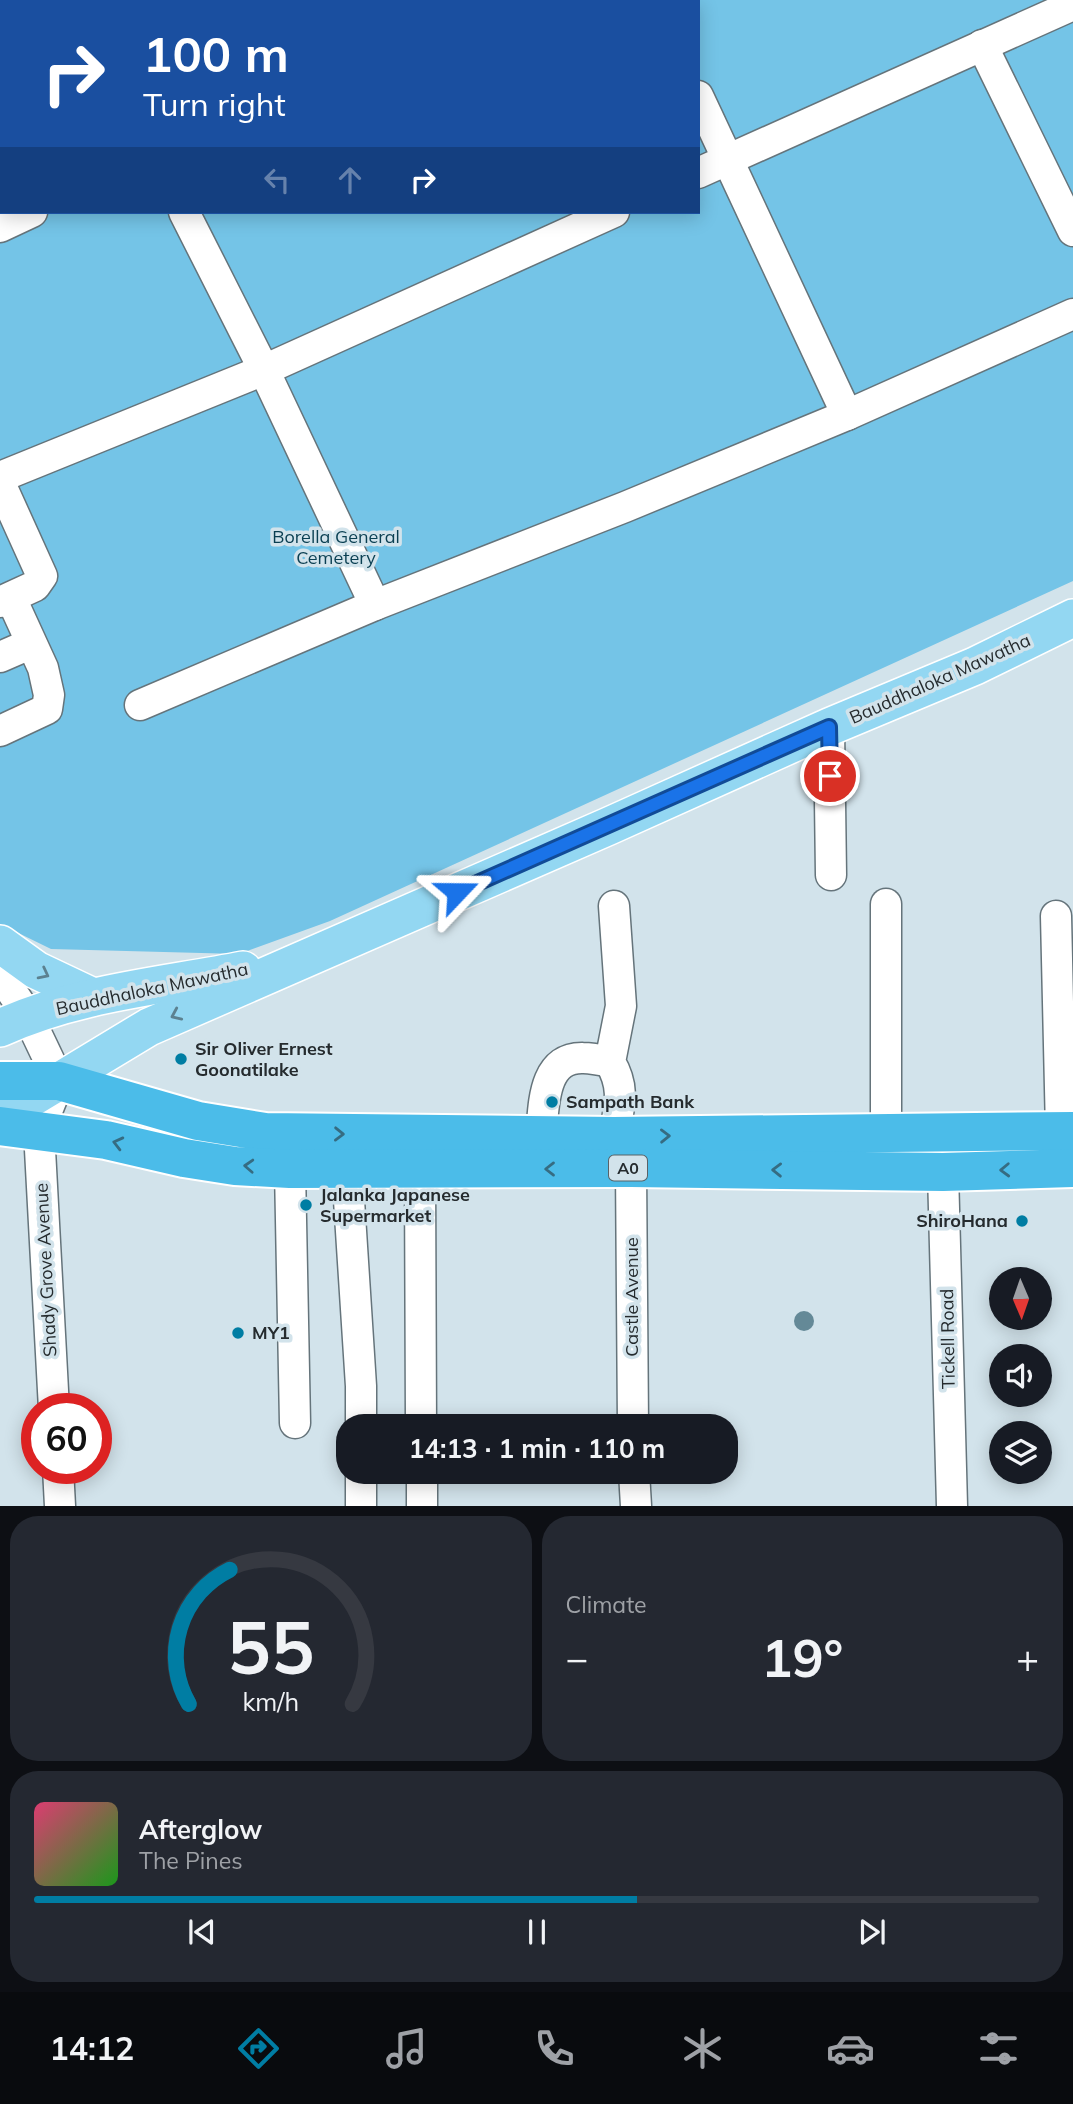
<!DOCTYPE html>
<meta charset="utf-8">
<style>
body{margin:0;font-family:Mulish,sans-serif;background:#242831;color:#f1f3f6;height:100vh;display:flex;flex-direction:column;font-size:26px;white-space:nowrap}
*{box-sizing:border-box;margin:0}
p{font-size:23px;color:#9ea1a6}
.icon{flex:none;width:38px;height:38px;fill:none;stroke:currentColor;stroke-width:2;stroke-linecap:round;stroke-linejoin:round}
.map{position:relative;height:1506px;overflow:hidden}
.details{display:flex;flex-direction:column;gap:10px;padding:10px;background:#0d0f14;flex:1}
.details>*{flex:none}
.top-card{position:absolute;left:0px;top:0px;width:700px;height:214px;box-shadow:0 4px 18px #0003;background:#1a4fa0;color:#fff;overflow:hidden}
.needle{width:46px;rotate:178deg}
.fabs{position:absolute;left:989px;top:1267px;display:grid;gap:14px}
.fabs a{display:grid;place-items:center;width:63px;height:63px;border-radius:50%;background:#171b24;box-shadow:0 4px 18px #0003;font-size:35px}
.speed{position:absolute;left:21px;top:1393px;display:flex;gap:14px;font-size:35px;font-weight:700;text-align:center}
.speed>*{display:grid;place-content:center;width:91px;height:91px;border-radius:50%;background:#171b24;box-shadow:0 4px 18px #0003;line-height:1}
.speed .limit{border:10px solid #d22;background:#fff;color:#111}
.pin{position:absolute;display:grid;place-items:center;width:60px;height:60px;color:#fff;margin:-30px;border:4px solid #fff;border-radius:50%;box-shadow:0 2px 7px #0007}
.me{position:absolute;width:77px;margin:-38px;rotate:67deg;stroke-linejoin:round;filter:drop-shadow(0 0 5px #0008)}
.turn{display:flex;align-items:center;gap:24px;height:147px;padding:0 28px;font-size:32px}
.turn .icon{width:91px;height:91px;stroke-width:2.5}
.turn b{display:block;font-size:49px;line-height:60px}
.lanes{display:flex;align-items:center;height:66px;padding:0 28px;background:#0003;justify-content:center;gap:35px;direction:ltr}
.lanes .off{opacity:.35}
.big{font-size:52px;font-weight:700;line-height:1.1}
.details .card{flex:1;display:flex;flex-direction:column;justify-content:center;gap:10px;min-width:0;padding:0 24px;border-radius:28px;background:#242831}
.details .dial{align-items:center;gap:0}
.dial svg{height:182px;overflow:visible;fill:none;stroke:#363941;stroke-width:7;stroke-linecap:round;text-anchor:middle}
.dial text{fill:#f1f3f6;stroke:none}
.song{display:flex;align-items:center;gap:21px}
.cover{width:84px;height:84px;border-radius:10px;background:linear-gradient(135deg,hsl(340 70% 55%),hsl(120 70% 35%))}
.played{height:7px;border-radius:4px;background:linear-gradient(90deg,#007da3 60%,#363941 60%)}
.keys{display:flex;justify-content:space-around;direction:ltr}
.heat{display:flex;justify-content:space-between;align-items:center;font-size:38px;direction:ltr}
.details .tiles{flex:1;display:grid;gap:10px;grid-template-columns:1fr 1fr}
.card:last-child{grid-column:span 2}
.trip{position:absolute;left:336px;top:1414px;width:402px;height:70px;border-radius:28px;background:#171b24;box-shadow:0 4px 18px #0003;font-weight:700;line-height:70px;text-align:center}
.tab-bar{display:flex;height:112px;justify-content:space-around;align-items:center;background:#090b0e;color:#9ea1a6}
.tab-bar .icon{width:49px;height:49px}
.tab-bar .on{color:#007da3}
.tab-bar b{font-size:32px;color:#f1f3f6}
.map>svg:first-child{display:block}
.green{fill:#74c4e7;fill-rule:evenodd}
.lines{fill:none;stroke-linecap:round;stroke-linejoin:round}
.minor-casing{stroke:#65747b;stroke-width:33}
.major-casing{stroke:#fff;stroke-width:40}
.highway-casing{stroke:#fff;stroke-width:42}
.minor{stroke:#fff;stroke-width:30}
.major{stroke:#93d7f2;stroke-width:37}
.highway{stroke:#4bbce9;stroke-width:38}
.tree{fill:#648997}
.oneway{stroke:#5c8190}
.oneway2{stroke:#366c82}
.route-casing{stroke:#114b97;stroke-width:18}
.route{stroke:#1a73e8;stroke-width:12}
.poi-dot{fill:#007da3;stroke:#d2e3eb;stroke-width:2.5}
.labels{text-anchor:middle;stroke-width:7;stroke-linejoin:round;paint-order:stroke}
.shield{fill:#d2e3eb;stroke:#596267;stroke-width:2}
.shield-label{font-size:16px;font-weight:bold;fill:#252b2e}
.park-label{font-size:18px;fill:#0a3f52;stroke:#d2e3eb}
.street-label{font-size:18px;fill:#252b2e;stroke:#d2e3eb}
.poi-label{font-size:18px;font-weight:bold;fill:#252b2e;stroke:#d2e3eb;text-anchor:start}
</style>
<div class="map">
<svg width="1073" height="1506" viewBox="0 0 1073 1506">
<rect width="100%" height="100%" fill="#d2e3eb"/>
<path class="green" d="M0 0H1073V581L330 921 239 954 51 949 0 924ZM2 2H698V212H2Z"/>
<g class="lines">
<g class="minor-casing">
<g id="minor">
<polyline points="80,0 81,2"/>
<polyline points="655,0 655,2"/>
<polyline points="478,2 481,0"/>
<polyline points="982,45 1073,231"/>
<polyline points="698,173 1073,5"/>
<polyline points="0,227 32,212"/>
<polyline points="847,415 1073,314"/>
<polyline points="0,477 264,370 614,212"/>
<polyline points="0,483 42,576 35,586 0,602"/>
<polyline points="375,605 625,507 847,415 698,96"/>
<polyline points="0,657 30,644"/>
<polyline points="140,705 375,605 264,370 184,212"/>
<polyline points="829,727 831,875"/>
<polyline points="0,731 47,709 49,695 43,668 11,598"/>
<polyline points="1056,916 1061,1131"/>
<polyline points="0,974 28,1016 59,1081 39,1131 54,1409"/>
<polyline points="886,1132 886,904"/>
<path d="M541 1135C544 1107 542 1057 583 1058 592 1058 601 1060 610 1062"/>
<path d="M614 1136C619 1107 626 1089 610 1062L621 1006 614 906"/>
<polyline points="631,1168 633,1426"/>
<polyline points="290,1169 295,1423"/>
<polyline points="347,1169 361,1386 361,1426"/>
<polyline points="420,1170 421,1426"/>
<polyline points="943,1172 952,1506"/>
<polyline points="58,1468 60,1506"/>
<polyline points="361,1472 361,1506"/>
<polyline points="422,1472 422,1506"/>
<polyline points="634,1472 636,1506"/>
</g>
</g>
<g class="major-casing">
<g id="major">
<polyline points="0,944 36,970 93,997"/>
<path d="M0 1028C76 993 162 986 243 970"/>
<polyline points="0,1117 149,1027 609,826 829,727 975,666 1073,618"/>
</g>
</g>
<g class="highway-casing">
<g id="highway">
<polyline points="0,1081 59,1081 198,1121 265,1132 614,1136 1073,1131"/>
<polyline points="0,1126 106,1140 184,1158 235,1166 290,1169 631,1168 943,1172 1073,1168"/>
</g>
</g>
<use href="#minor" class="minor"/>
<use href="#major" class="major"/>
<use href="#highway" class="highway"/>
</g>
<circle class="tree" cx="804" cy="1321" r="10"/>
<defs><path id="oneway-chevron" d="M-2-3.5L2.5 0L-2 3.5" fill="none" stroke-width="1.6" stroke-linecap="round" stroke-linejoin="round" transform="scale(1.75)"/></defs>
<g class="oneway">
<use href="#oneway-chevron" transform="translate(44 974) rotate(27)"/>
<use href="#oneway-chevron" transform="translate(176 1015) rotate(156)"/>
</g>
<g class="oneway2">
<use href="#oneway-chevron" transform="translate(339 1134) rotate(1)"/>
<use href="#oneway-chevron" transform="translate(665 1136) rotate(-1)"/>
<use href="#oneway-chevron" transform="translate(118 1143) rotate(-166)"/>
<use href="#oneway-chevron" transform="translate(249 1166) rotate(-177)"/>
<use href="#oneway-chevron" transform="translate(550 1169) rotate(180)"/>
<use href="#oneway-chevron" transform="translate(777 1170) rotate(-179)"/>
<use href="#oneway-chevron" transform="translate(1005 1170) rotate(178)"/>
</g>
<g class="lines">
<g class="route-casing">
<polyline id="route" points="457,892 829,727 830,776"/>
</g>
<use href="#route" class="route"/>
</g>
<g class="poi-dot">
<circle cx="181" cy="1059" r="7"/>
<circle cx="552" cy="1102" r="7"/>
<circle cx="306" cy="1205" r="7"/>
<circle cx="1022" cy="1221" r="7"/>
<circle cx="238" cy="1333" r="7"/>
</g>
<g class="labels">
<rect class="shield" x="609" y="1155.5" width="38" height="25" rx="5"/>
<g class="shield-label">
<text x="628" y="1174">A0</text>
</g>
<g class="park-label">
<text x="336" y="543">Borella General<tspan x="336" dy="21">Cemetery</tspan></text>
</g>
<g class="street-label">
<text transform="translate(940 679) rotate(-24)" y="6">Bauddhaloka Mawatha</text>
<text transform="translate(152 989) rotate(-12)" y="6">Bauddhaloka Mawatha</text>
<text transform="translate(46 1270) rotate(-93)" y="6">Shady Grove Avenue</text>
<text transform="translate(632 1297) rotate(-90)" y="6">Castle Avenue</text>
<text transform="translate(948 1339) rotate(-91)" y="6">Tickell Road</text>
</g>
<g class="poi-label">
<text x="195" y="1055">Sir Oliver Ernest<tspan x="195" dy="21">Goonatilake</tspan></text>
<text x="566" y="1108">Sampath Bank</text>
<text x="320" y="1201">Jalanka Japanese<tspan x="320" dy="21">Supermarket</tspan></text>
<text x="1008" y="1227" text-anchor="end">ShiroHana</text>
<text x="252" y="1339">MY1</text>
</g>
</g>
</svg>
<div class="fabs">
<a><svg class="needle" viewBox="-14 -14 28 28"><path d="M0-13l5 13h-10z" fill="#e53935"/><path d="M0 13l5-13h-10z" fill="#9ea1a6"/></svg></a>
<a><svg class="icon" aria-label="sound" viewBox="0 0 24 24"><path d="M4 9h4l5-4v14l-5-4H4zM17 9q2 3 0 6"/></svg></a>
<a><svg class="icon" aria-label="layers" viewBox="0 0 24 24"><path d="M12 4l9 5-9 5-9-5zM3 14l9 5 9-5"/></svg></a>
</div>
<div class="speed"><div class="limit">60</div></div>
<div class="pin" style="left:830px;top:776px;background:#d93025"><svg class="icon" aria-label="arrive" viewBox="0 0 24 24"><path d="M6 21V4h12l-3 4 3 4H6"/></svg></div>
<svg class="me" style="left:457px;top:892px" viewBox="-20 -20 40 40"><path d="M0-17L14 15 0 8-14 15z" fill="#1a73e8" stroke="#fff" stroke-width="4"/></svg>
<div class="trip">14:13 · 1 min · 110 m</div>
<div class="top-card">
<div class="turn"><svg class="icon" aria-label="right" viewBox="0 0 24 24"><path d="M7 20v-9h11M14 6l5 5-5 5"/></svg><div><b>100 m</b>Turn right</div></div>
<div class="lanes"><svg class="icon off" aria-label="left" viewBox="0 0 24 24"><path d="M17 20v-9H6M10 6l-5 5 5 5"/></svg><svg class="icon off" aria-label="ahead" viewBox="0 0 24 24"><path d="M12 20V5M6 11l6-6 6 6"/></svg><svg class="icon" aria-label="right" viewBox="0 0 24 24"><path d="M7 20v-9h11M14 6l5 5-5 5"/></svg></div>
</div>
</div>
<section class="details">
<div class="tiles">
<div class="card dial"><svg viewBox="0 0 100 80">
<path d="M14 69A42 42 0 1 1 86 69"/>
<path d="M14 69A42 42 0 0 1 32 10" stroke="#007da3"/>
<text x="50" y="56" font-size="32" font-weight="700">55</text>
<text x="50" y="72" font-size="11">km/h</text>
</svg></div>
<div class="card"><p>Climate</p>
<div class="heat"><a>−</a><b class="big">19°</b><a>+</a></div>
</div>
<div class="card">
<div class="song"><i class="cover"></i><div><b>Afterglow</b><p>The Pines</p></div></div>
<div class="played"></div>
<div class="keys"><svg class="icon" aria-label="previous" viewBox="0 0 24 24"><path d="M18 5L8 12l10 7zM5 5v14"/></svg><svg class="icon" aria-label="pause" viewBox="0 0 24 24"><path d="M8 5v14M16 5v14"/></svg><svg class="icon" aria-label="next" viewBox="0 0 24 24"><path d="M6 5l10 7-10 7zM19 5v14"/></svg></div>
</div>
</div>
</section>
<nav class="tab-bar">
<b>14:12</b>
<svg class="icon on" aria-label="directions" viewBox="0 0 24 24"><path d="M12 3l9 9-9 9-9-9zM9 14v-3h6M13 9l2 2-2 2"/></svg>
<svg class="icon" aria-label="music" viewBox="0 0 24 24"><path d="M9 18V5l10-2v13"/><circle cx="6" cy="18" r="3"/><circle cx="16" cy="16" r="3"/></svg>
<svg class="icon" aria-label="phone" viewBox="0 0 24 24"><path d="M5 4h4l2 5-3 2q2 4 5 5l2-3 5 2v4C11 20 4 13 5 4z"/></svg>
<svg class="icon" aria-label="climate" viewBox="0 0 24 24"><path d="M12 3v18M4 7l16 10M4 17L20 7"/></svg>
<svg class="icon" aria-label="car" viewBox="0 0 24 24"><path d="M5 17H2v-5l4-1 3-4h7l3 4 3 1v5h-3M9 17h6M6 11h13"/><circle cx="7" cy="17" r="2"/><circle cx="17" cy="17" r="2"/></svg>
<svg class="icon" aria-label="filters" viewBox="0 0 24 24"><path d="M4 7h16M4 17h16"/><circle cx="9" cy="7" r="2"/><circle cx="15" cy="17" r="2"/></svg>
</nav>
